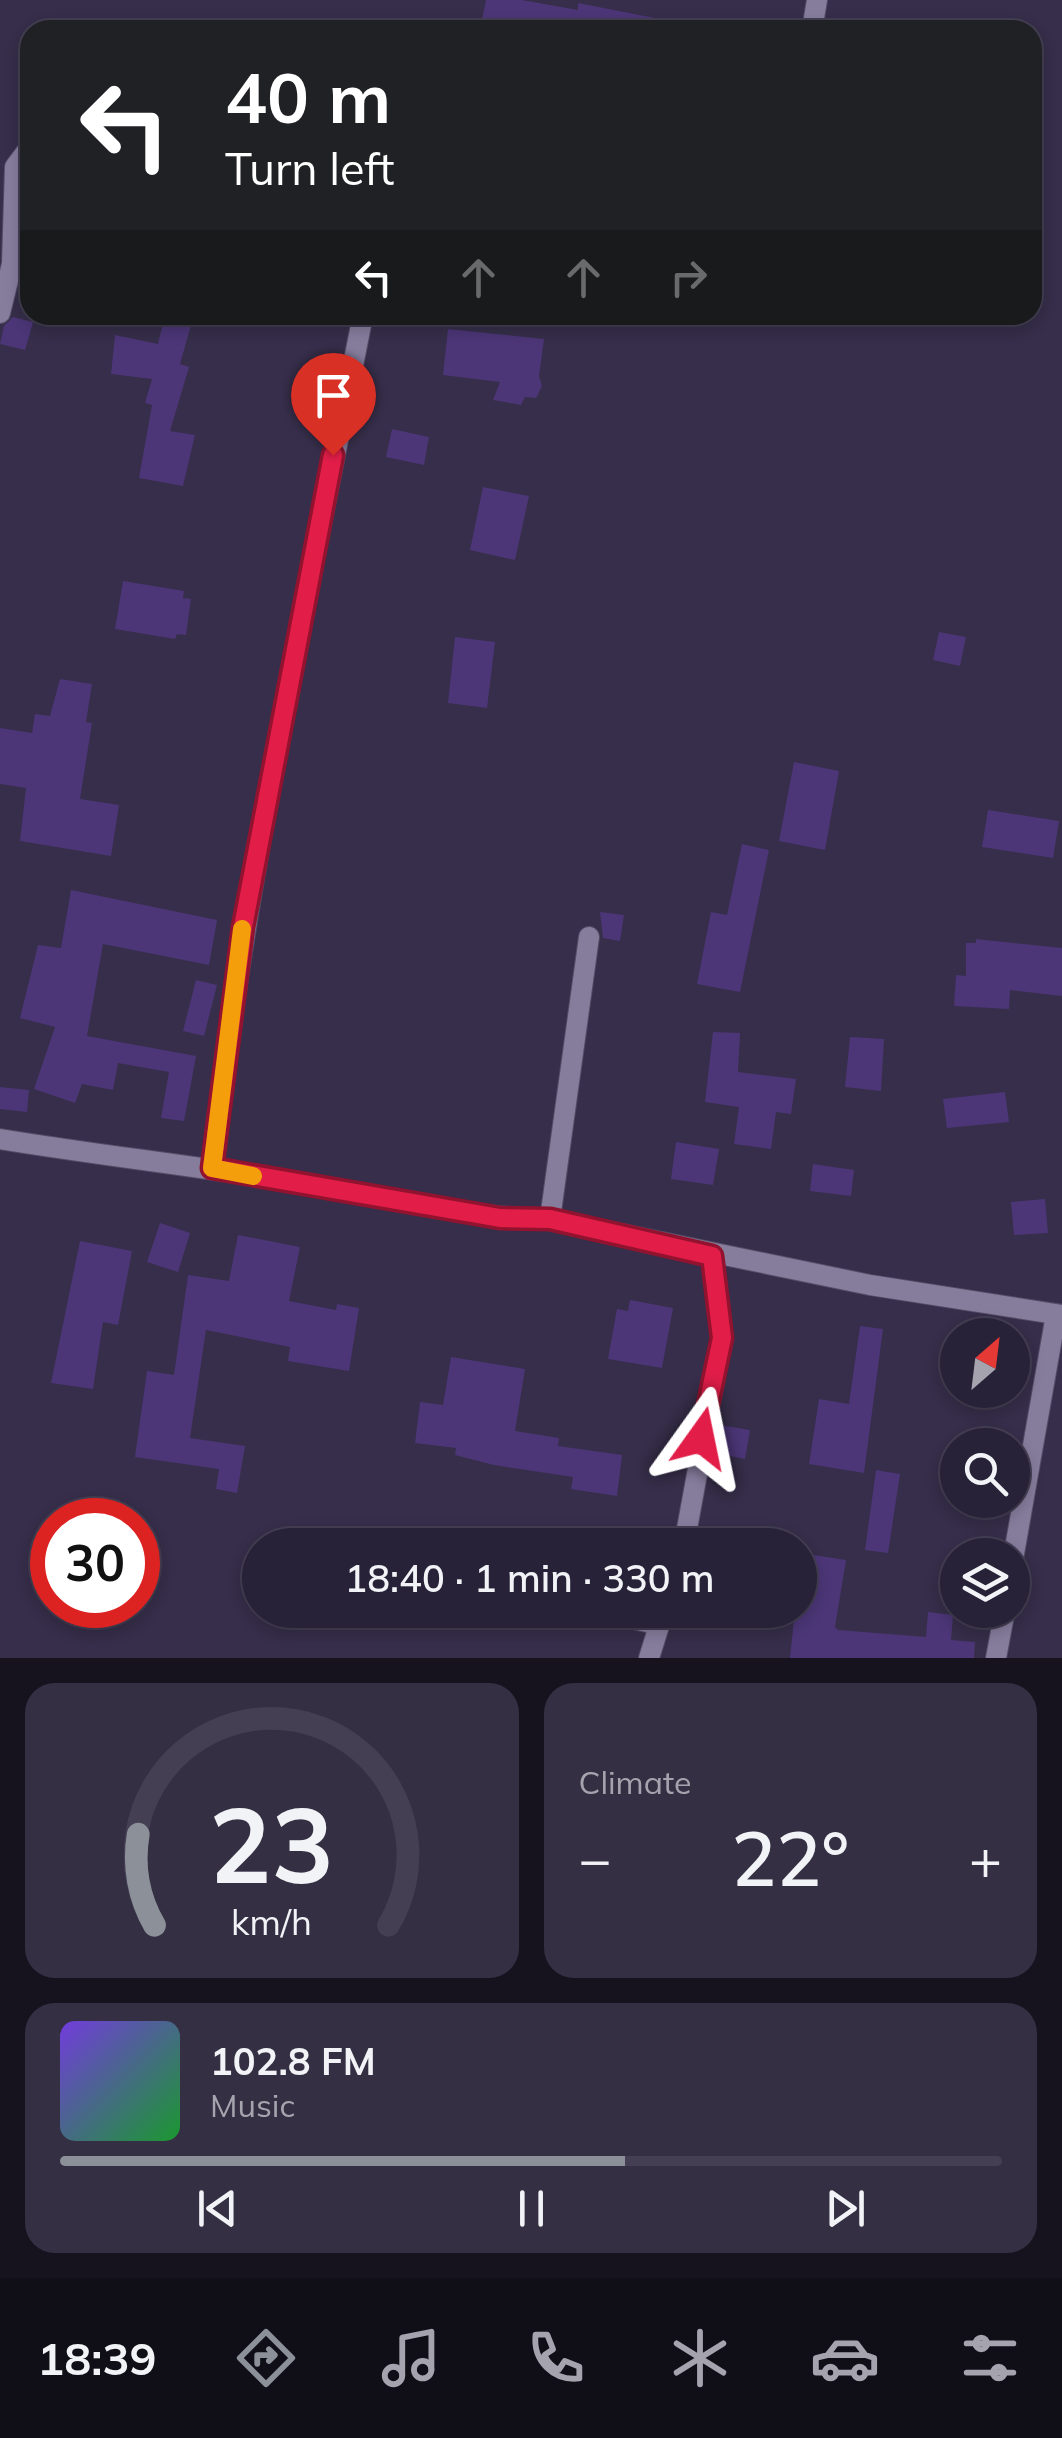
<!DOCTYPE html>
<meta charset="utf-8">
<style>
body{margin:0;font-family:Mulish,sans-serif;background:#342f43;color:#f1f3f6;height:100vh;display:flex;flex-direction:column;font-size:38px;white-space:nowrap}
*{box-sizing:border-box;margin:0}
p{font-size:32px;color:#a5a4ae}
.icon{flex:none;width:55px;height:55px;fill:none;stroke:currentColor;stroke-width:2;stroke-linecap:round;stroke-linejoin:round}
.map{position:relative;height:1658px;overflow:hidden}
.sheet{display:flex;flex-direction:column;gap:25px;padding:25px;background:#16131f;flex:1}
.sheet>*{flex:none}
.hud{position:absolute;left:20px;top:20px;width:1022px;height:305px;border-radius:30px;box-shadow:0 5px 15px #0003,0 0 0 2px #443f53;background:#202124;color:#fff;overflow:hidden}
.needle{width:65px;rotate:28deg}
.buttons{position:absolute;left:940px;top:1318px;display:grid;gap:20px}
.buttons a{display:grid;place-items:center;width:90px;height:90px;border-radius:50%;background:#282238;box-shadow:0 5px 15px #0003,0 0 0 2px #443f53;font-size:50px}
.speed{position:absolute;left:30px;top:1498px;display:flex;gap:20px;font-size:50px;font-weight:700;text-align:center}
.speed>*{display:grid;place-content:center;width:130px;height:130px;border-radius:50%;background:#282238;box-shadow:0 5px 15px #0003,0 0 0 2px #443f53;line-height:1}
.speed .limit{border:15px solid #d22;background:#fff;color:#111}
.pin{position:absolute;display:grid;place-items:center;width:85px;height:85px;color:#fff;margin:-102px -42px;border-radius:50% 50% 50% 0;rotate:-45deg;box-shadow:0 0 10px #0007}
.pin .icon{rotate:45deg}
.me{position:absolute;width:110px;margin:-55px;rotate:12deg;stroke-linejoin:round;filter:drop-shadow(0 0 8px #0008)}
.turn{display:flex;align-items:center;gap:35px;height:210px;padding:0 40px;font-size:45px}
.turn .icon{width:130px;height:130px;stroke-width:2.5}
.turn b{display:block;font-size:70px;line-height:85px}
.lanes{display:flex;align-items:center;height:95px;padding:0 40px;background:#0003;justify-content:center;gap:50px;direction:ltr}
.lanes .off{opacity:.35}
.big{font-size:75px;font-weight:600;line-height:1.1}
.sheet .card{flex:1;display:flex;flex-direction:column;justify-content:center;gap:15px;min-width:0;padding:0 35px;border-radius:30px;background:#342f43}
.sheet .dial{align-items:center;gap:0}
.dial svg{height:260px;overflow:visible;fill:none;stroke:#443f53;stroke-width:7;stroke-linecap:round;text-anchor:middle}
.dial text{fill:#f1f3f6;stroke:none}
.song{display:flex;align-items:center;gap:30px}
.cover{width:120px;height:120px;border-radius:15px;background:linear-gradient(135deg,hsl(260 70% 55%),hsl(130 70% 35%))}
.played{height:10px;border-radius:5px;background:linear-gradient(90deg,#8c9099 60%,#443f53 60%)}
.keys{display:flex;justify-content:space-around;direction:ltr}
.heat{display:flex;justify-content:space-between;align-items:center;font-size:55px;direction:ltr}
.sheet .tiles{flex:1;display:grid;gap:25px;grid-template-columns:1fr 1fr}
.card:last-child{grid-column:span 2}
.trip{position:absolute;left:242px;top:1528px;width:575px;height:100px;border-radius:50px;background:#282238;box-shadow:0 5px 15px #0003,0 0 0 2px #443f53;font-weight:600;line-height:100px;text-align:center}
.menu{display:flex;height:160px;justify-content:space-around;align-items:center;background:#100e16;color:#a5a4ae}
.menu .icon{width:70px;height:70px}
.menu .selected{color:#8c9099}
.menu b{font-size:45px;color:#f1f3f6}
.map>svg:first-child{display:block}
.building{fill:#4c3677}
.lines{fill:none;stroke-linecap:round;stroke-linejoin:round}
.street-casing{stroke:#544d67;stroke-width:22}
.street{stroke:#867d9d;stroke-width:20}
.route-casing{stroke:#92132f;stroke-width:25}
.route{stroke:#e11d48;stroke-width:18}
.slow{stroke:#f59e0b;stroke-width:18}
</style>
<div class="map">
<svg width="1062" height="1658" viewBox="0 0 1062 1658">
<rect width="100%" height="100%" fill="#362e4a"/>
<g class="building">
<polygon points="486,0 522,0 578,10 578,3 660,19 659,30 480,30"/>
<polygon points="165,315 194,315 180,364 189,367 170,431 195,435 183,486 139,478 152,405 145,403 152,379 111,374 115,335 158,344"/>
<polygon points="13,317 33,322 25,350 0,344 4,326"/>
<polygon points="448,329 544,339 539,376 542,386 536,398 525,397 521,405 493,400 500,382 443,375"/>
<polygon points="392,429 429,437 424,465 386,457"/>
<polygon points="483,487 529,496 515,560 470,550"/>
<polygon points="123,581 184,591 183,598 191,599 186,635 177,634 175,639 115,629"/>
<polygon points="939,632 966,637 960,666 933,660"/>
<polygon points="455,637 495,642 487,708 448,703"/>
<polygon points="60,679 92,684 86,722 92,723 80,799 119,805 111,856 20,841 26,788 0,784 0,728 32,733 35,714 50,716"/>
<polygon points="794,762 839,771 825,850 779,841"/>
<polygon points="988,810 1059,821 1053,858 982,847"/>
<polygon points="742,844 769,850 740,992 697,984 711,912 727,915"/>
<polygon points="71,890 217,920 209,965 103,944 87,1036 196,1056 184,1121 161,1118 169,1072 118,1063 113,1090 82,1084 75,1103 34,1089 55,1027 20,1018 38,945 61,948"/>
<polygon points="600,912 624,915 620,941 603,938"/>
<polygon points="976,939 1062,948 1062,996 1010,990 1009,1009 954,1006 956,975 966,976 966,943 976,943"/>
<polygon points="196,980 217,985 204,1036 183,1031"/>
<polygon points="713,1032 740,1033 738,1072 796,1079 791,1114 776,1112 771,1149 734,1144 739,1107 705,1102"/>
<polygon points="850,1037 884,1039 881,1091 845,1087"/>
<polygon points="0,1087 29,1090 27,1112 0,1109"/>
<polygon points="1005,1092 1009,1122 947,1128 943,1099"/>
<polygon points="676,1142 719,1149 713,1185 671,1179"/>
<polygon points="813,1164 854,1170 851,1196 810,1191"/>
<polygon points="1045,1199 1048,1233 1014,1235 1011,1202"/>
<polygon points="160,1223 190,1233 178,1272 147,1262"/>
<polygon points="238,1235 300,1247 289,1301 336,1310 337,1304 359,1308 349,1371 288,1361 290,1347 206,1330 190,1438 245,1446 237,1493 216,1489 219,1469 135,1457 147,1371 174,1375 188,1275 229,1281"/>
<polygon points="80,1241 132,1251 118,1325 103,1322 93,1389 51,1383"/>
<polygon points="630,1300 673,1308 662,1368 608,1359 617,1309 628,1311"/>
<polygon points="860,1326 883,1329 864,1473 809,1464 819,1399 849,1404"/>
<polygon points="451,1357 525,1369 515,1431 559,1438 558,1446 622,1455 617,1496 571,1489 573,1477 494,1465 455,1455 456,1448 415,1443 420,1402 443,1405"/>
<polygon points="720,1425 750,1430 745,1459 715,1453"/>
<polygon points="876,1470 900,1474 888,1553 865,1550"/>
<polygon points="800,1553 846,1560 835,1627 838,1630 926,1637 928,1612 953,1615 951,1640 975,1642 974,1658 790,1658 795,1610 800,1610"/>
</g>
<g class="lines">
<g class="street-casing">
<g id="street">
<polyline points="812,30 817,0"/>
<polyline points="0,313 12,264 15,167 30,147"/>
<path d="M0 1139C98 1155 196 1166 294 1182 378 1196 464 1218 550 1219L870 1285 1062 1315"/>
<path d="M212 1169C245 881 307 598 363 315"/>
<polyline points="550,1219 589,937"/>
<polyline points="684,1545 722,1338 712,1256"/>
<polyline points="1012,1565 1056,1315"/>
<polyline points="594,1610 656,1624"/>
<polyline points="649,1658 664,1610"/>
<polyline points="996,1658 1005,1610"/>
</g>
</g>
<use href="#street" class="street"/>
</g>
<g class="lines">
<g class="route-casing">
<polyline id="route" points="333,455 243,927 212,1168 500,1218 550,1219 712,1256 722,1338 701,1438"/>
</g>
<use href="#route" class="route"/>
<polyline class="slow" points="242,929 212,1168 253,1176"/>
</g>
</svg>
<div class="buttons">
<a><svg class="needle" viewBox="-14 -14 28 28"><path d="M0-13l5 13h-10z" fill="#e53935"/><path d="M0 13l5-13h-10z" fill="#a5a4ae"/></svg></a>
<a><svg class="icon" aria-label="search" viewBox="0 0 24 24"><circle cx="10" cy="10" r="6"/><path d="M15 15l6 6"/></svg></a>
<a><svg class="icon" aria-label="layers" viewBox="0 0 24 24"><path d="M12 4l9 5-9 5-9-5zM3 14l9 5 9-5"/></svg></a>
</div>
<div class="speed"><div class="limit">30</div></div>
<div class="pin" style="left:333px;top:455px;background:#d93025"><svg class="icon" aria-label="arrive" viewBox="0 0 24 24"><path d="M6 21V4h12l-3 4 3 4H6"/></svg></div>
<svg class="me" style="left:701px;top:1438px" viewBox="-20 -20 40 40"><path d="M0-17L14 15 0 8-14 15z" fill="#e11d48" stroke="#fff" stroke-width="4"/></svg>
<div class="trip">18:40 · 1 min · 330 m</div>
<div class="hud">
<div class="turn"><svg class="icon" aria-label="left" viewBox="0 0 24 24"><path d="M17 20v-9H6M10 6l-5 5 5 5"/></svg><div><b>40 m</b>Turn left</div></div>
<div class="lanes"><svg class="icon" aria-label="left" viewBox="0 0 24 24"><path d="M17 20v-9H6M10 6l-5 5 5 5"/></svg><svg class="icon off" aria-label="ahead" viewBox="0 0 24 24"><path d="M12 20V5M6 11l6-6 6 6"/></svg><svg class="icon off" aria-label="ahead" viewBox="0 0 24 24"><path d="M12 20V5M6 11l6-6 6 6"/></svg><svg class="icon off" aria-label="right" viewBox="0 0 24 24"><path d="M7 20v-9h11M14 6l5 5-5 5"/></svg></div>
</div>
</div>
<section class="sheet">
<div class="tiles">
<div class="card dial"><svg viewBox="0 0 100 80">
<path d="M14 69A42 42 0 1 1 86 69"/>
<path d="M14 69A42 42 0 0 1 9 41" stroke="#8c9099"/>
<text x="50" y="56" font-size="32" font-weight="700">23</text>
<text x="50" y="72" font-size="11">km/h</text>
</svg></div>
<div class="card"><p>Climate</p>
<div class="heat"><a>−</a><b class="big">22°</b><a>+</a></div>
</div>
<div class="card">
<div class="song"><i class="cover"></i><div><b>102.8 FM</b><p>Music</p></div></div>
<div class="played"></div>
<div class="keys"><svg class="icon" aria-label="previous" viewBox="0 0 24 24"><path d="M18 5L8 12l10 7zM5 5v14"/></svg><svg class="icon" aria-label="pause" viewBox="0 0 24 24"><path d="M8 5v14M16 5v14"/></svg><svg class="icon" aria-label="next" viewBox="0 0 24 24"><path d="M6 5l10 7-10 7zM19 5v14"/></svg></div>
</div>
</div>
</section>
<nav class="menu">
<b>18:39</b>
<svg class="icon selected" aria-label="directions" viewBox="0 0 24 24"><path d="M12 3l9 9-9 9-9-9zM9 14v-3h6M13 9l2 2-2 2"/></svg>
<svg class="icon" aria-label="music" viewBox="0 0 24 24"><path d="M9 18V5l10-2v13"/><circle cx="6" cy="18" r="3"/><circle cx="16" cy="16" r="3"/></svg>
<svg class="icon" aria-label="phone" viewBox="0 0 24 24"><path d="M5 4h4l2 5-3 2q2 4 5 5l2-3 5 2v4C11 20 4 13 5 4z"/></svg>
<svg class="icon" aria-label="climate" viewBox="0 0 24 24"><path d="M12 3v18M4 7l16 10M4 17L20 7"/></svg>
<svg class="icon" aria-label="car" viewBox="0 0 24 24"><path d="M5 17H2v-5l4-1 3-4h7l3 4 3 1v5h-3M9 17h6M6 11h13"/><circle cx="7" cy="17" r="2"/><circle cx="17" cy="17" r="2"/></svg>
<svg class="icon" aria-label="filters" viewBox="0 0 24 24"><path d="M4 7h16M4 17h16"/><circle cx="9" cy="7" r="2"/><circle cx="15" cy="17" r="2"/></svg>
</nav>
